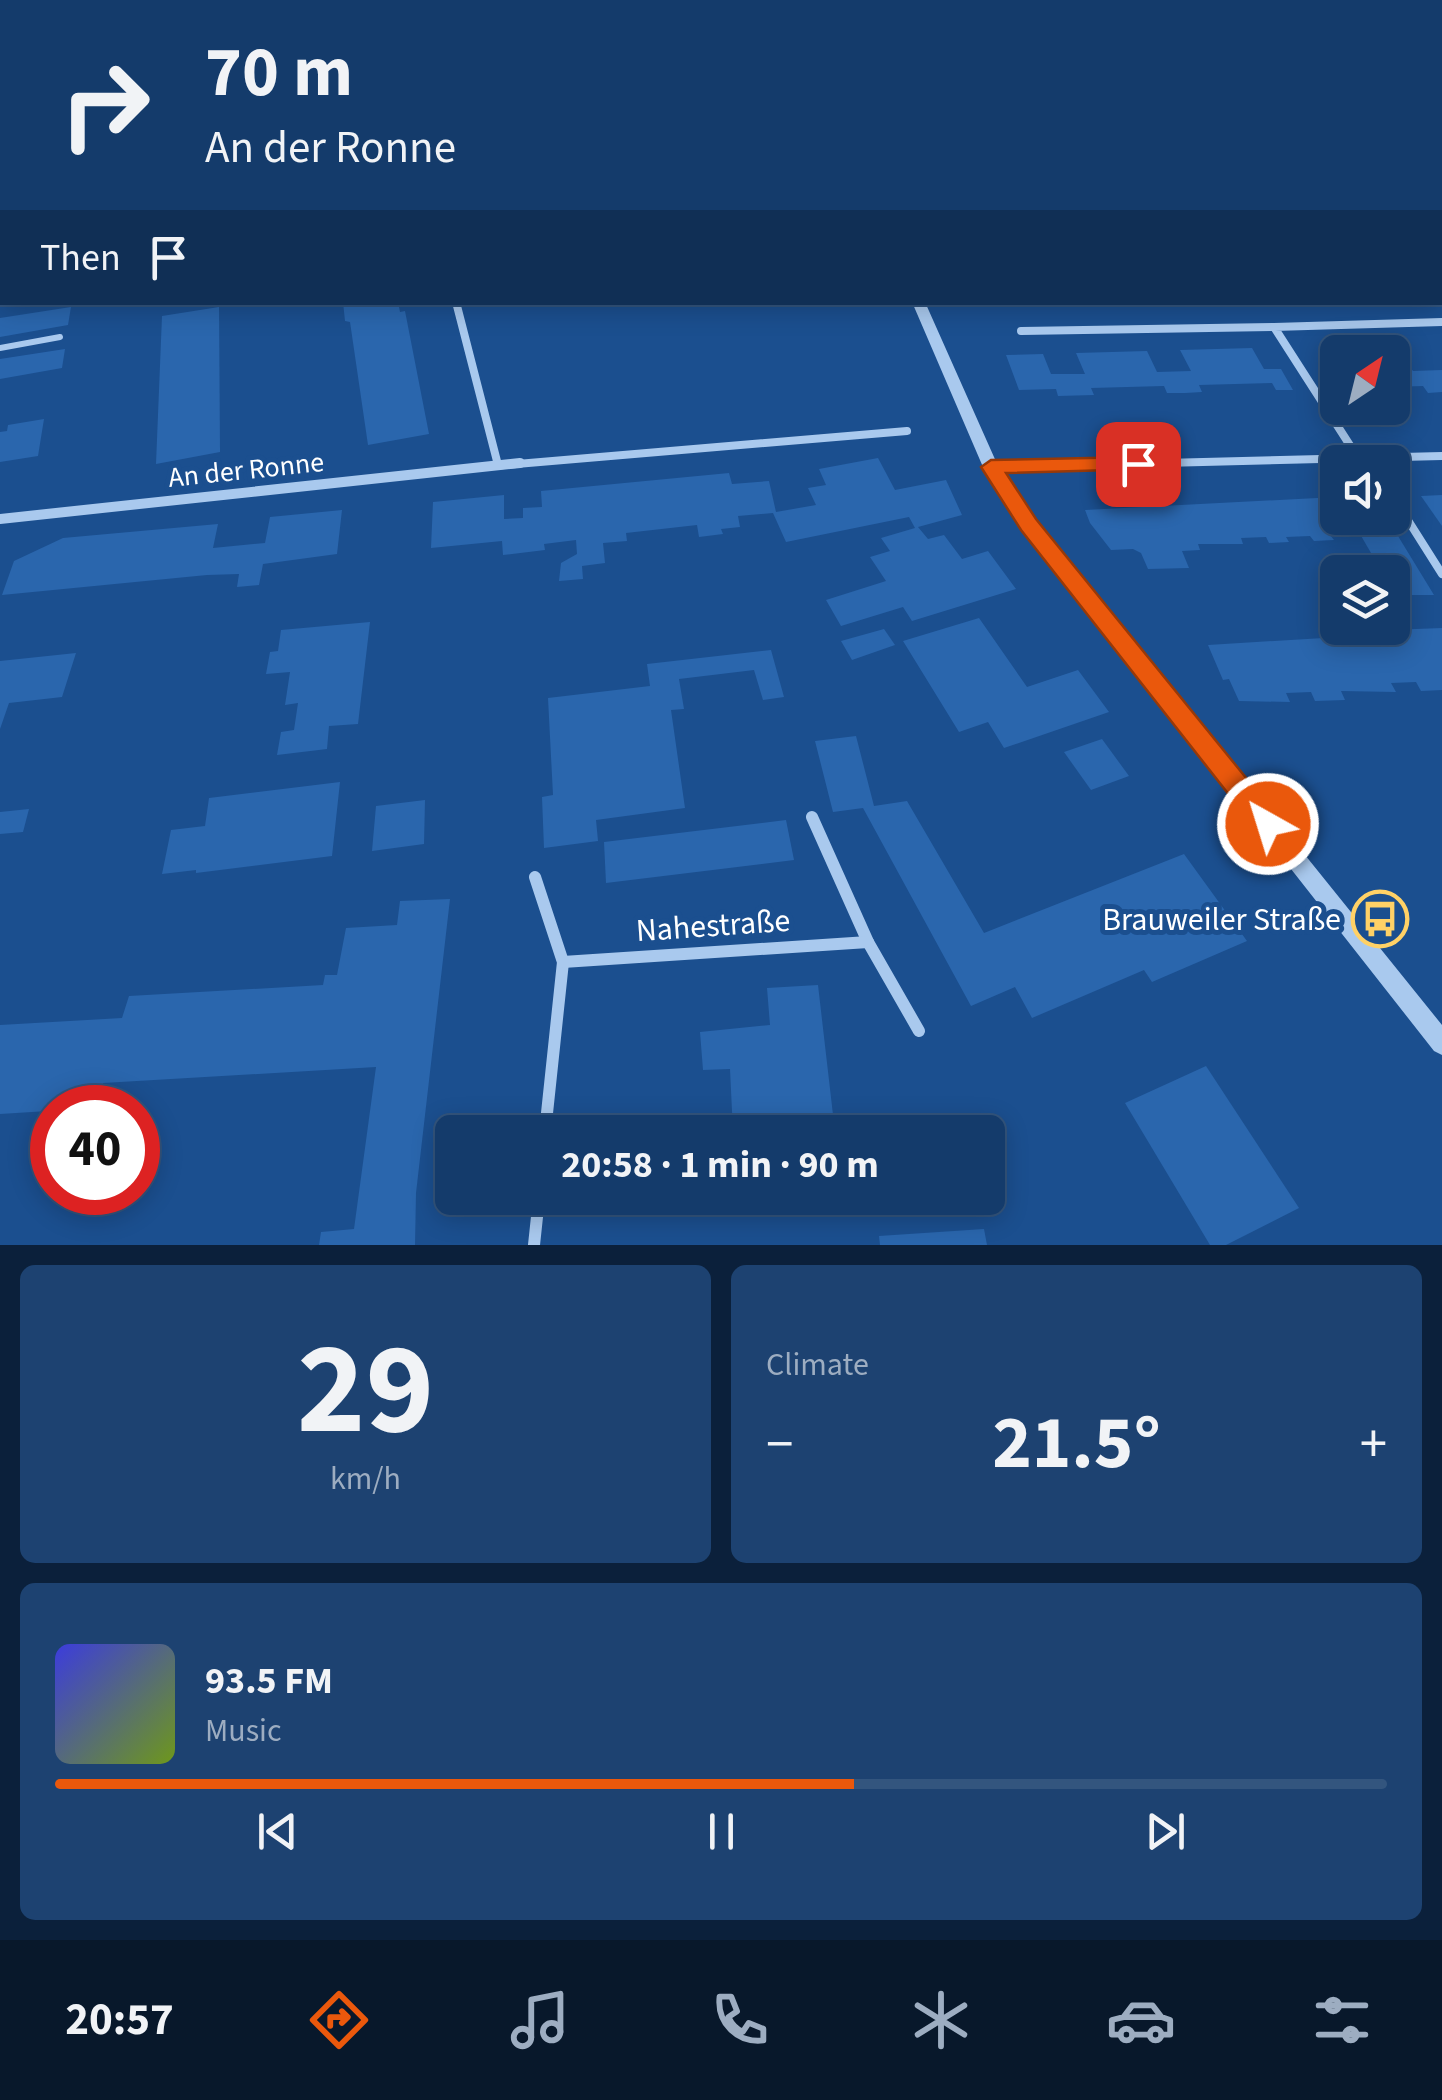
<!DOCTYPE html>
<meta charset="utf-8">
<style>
body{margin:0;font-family:"Source Sans 3",sans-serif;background:#1d4271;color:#f1f3f6;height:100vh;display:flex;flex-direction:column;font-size:38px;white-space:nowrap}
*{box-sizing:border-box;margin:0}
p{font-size:32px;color:#9dadc1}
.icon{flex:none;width:55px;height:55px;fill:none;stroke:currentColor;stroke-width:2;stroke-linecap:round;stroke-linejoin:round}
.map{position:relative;height:1245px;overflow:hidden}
.details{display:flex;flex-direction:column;gap:20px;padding:20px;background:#0b203b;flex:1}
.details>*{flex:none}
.hud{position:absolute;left:0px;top:0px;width:1442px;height:305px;box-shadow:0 5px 25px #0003,0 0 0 2px #33557e;background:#143b6b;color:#f1f3f6;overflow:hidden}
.needle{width:65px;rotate:35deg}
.buttons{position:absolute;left:1320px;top:335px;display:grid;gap:20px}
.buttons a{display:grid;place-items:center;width:90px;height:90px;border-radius:15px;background:#143b6b;box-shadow:0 5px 25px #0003,0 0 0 2px #33557e;font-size:50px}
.speed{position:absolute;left:30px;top:1085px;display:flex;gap:20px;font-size:50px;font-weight:700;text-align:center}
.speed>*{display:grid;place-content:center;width:130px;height:130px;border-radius:50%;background:#143b6b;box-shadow:0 5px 25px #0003,0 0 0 2px #33557e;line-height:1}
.speed .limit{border:15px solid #d22;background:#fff;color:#111}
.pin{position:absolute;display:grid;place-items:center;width:85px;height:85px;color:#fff;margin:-42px;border-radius:20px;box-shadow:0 5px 15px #0006}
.me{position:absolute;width:110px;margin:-55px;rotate:321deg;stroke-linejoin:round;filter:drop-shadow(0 0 8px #0008)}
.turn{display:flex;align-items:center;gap:35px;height:210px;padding:0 40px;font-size:45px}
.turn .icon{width:130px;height:130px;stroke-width:2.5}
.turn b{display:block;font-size:70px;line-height:85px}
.then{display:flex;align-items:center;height:95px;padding:0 40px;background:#0003;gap:20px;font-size:38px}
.big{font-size:75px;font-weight:700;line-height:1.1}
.details .card{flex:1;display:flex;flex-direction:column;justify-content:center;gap:15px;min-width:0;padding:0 35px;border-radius:15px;background:#1d4271}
.details .dial{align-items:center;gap:0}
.dial b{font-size:130px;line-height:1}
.song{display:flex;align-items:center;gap:30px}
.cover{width:120px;height:120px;border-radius:15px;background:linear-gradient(135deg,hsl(240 70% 55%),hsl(80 70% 35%))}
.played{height:10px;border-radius:5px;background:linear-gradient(90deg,#ea580c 60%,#33557e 60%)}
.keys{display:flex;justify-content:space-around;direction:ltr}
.heat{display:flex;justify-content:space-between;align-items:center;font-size:55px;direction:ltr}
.details .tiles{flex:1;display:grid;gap:20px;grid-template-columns:1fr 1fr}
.card:last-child{grid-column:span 2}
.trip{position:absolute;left:435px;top:1115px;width:570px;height:100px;border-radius:15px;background:#143b6b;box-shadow:0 5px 25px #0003,0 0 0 2px #33557e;font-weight:700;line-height:100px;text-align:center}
.tabs{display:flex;height:160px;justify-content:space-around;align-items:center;background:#08182b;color:#9dadc1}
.tabs .icon{width:70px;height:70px}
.tabs .current{color:#ea580c}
.tabs b{font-size:45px;color:#f1f3f6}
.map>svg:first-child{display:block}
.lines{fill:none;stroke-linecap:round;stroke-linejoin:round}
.stream{fill:#9cc4f0;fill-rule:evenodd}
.building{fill:#2a66ad}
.service-far1{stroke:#a9c9ee;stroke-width:6}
.service{stroke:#a9c9ee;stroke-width:8}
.minor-far2{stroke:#a9c9ee;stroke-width:8}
.minor-far1{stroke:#a9c9ee;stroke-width:10}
.minor{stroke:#a9c9ee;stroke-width:12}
.tertiary{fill:#a9c9ee;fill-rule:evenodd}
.route{fill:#ea580c;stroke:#983908;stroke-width:2.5}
.labels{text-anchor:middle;stroke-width:10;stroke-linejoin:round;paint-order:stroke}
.street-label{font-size:28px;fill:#fff;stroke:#1b4f8f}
.near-poi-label{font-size:32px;fill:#fff;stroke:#1b4f8f;text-anchor:end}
.near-street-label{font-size:32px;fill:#fff;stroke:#1b4f8f}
</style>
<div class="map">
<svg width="1442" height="1245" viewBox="0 0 1442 1245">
<rect width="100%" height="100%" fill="#1b4f8f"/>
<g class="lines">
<g class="stream">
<polygon points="1150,0 1195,0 1191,2 1150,2"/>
<polygon points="0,133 2,134 2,138 0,139"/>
</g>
</g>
<g class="building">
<polygon points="343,302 398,302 400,312 405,311 429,434 368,445 350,322 345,321"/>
<polygon points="71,307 68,325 0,337 0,318"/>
<polygon points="219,307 220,452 156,464 162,316"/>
<polygon points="1252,348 1264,369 1281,369 1293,390 1276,390 1272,383 1199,385 1202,392 1185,393 1167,393 1164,386 1091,388 1094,395 1058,396 1056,389 1019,390 1006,355 1043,354 1051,374 1085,374 1076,353 1147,351 1157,372 1191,371 1180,350"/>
<polygon points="65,349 62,368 0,379 0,359"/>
<polygon points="1392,350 1397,350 1413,371 1442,370 1442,392 1428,393 1423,386 1392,387"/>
<polygon points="44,419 38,456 0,462 0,432 7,431 8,425"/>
<polygon points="878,458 895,490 946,480 962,515 918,527 928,539 944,535 962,559 988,551 1016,589 912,621 903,607 841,626 826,600 886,581 870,557 890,551 881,538 915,528 909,517 786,542 773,513 738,516 740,527 721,529 723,534 699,537 697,525 626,533 627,541 603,543 605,563 582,566 583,579 559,581 561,563 577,554 576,540 544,544 545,550 503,555 502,541 431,548 433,502 504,495 504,519 523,518 523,508 542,507 541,491 729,473 732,484 769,481 776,512 816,505 808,488 826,485 819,469"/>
<polygon points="1442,495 1442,526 1421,496"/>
<polygon points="1336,497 1338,518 1349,518 1355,529 1350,518 1387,518 1434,595 1395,595 1392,572 1382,572 1360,534 1330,535 1334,540 1314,541 1310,536 1286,537 1289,542 1269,543 1266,537 1241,538 1243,544 1198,544 1200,550 1182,551 1189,568 1148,569 1141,553 1133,549 1111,550 1090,523 1085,510"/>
<polygon points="342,510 337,554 263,564 259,585 237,587 239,574 207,575 2,595 14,561 63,538 218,524 213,548 265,543 270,517"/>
<polygon points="979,618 1027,687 1078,670 1109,712 1004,748 988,722 959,732 903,641"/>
<polygon points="370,622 358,724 329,726 327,749 277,755 281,732 294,730 298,703 285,705 290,672 266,674 270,652 278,651 281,630"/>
<polygon points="1442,628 1442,690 1421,691 1416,682 1391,683 1396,692 1341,691 1345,700 1315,701 1311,692 1286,693 1290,702 1239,701 1229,679 1223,680 1208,645 1340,637 1337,632"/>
<polygon points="884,629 895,645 852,660 841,641"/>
<polygon points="771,650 784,697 763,700 754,670 679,679 684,709 671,710 685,808 596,820 598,841 544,848 542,797 553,795 548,698 650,686 647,664"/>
<polygon points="76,653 62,697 9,703 0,729 0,661"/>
<polygon points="856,736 874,806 907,801 984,933 1184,854 1247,941 1152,982 1144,970 1032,1018 1015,987 971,1006 863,808 833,812 815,741"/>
<polygon points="1102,739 1129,776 1091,790 1064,752"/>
<polygon points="340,782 332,856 196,873 196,870 162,874 171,830 205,826 209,798"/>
<polygon points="425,800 424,844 372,851 376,806"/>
<polygon points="29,809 23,832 0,834 0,812"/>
<polygon points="786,820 794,860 606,883 604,842"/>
<polygon points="450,899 416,1193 415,1245 319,1245 321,1232 354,1229 376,1067 103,1083 96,1108 0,1114 0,1025 122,1018 129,996 323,985 325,975 337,975 346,928 397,925 400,901"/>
<polygon points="818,985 835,1132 733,1132 730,1069 703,1070 700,1032 770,1025 767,988"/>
<polygon points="1206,1066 1299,1208 1226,1245 1210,1245 1125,1103"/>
<polygon points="984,1229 987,1245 880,1245 879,1236"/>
</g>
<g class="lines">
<polyline class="service-far1" points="0,348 60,337"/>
<polyline class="service" points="1392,495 1442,574"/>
<g class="minor-far2">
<polyline points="456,302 498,465"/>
<polyline points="1021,331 1274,327"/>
<polyline points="1360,461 1274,327 1442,322"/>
<polyline points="492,466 907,431"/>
<polyline points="1045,466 1442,456"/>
</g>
<g class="minor-far1">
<polyline points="991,467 1148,463"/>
<polyline points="0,519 520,463"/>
</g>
<g class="minor">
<polyline points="812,817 868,942 919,1031"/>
<polyline points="535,877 563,962 545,1132"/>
<polyline points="563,962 868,942"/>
<polyline points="534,1245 539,1198"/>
</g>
<g class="tertiary">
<polygon points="715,0 726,0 728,2 718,2"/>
<polygon points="912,302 925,302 998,466 1035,520 1442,1025 1442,1055 1434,1051 1023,528 983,467"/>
</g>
</g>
<polygon class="route" points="1138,457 1148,464 1146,469 1006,473 1036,519 1277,816 1281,824 1277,833 1268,836 1259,833 1021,530 981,467 991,460"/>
<defs>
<g id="bus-ring" transform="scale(2.875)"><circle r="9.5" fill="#1b4f8f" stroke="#ffd166" stroke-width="1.5"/><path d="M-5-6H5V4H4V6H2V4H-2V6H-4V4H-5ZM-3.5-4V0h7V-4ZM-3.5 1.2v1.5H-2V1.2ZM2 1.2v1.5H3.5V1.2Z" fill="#ffd166"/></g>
</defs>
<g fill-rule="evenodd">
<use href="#bus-ring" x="1380" y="919"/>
</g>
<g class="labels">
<g class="street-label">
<text transform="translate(246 469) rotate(-6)" y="10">An der Ronne</text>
</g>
<g class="near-poi-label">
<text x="1341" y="930">Brauweiler Straße</text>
</g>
<g class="near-street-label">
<text transform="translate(713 925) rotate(-4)" y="11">Nahestraße</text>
</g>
</g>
</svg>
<div class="buttons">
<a><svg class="needle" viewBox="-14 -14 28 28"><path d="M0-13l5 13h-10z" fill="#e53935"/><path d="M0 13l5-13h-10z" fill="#9dadc1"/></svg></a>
<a><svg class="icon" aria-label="sound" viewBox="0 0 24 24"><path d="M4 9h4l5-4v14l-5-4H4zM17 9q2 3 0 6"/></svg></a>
<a><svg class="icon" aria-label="layers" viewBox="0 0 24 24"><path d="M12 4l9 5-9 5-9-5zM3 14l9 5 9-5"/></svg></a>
</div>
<div class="speed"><div class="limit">40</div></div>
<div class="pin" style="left:1138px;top:464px;background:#d93025"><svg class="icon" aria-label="arrive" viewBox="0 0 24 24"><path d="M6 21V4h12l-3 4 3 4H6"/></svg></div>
<svg class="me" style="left:1268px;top:824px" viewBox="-20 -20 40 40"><circle r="17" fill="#ea580c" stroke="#fff" stroke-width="3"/><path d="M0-11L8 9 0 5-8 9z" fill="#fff"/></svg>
<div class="trip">20:58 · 1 min · 90 m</div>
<div class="hud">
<div class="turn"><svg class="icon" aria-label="right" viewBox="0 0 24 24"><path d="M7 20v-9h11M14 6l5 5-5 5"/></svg><div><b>70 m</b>An der Ronne</div></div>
<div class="then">Then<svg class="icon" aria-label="arrive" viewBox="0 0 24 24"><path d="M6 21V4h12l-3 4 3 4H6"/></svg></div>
</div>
</div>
<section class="details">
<div class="tiles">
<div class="card dial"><b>29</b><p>km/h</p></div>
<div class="card"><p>Climate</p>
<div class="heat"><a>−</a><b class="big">21.5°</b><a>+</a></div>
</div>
<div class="card">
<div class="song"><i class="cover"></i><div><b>93.5 FM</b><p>Music</p></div></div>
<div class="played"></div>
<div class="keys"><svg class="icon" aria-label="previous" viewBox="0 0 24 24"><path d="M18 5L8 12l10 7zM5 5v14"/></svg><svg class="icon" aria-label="pause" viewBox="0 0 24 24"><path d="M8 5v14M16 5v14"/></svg><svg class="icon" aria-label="next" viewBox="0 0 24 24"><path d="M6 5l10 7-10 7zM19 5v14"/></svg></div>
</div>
</div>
</section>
<nav class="tabs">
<b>20:57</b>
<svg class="icon current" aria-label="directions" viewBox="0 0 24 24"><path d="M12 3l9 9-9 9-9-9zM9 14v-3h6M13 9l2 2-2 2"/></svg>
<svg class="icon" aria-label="music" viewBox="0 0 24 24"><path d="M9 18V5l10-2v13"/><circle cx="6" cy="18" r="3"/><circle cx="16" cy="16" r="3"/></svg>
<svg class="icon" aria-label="phone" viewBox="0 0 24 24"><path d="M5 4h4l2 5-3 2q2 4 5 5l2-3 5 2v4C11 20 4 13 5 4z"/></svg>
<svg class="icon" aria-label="climate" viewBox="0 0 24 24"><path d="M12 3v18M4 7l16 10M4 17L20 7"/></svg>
<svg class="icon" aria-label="car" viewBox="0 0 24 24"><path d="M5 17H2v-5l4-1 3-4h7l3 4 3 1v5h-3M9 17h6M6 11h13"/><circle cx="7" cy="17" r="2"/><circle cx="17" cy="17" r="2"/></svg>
<svg class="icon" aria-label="filters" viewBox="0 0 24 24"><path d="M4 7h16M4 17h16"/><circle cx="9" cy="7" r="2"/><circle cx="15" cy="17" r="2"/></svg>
</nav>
